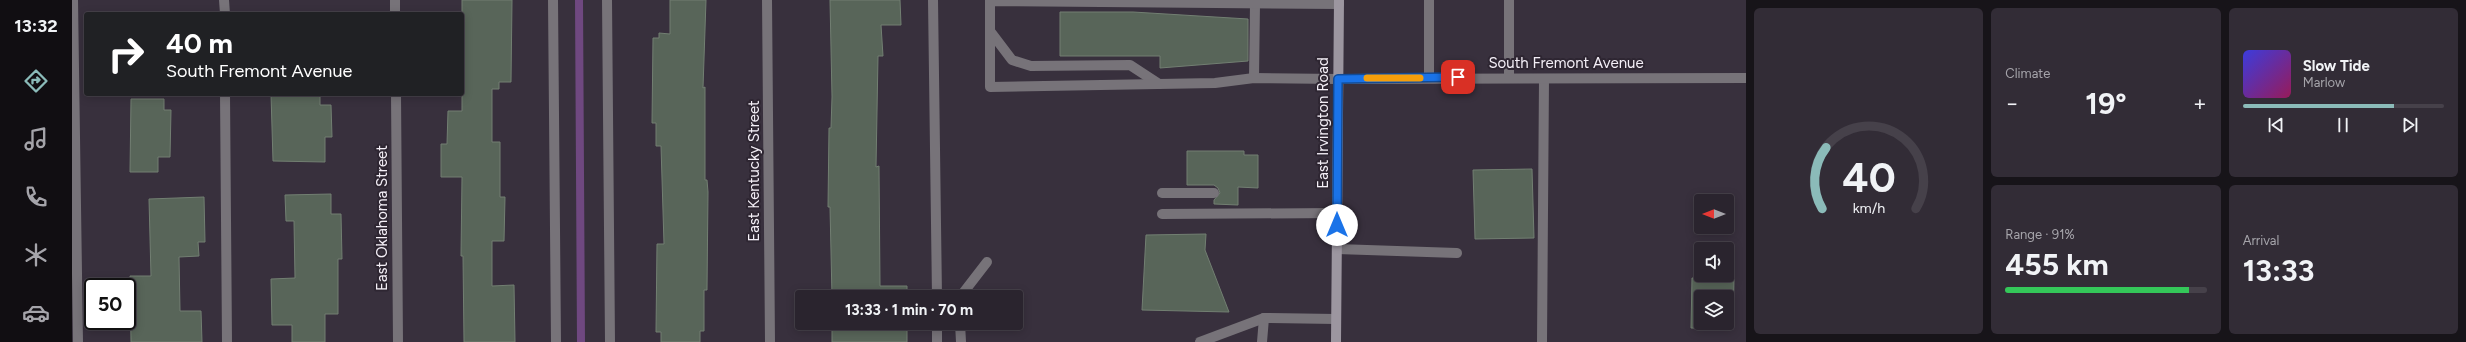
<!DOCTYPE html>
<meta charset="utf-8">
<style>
body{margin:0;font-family:Figtree,sans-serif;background:#322c36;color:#f1f3f6;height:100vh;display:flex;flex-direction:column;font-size:15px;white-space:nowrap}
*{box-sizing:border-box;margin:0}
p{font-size:13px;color:#a5a4aa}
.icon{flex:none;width:22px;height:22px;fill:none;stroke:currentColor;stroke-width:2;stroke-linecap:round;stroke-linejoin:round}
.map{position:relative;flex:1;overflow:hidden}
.panel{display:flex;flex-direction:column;gap:8px;padding:8px;background:#171419;width:720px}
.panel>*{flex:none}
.banner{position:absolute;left:12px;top:12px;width:380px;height:84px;border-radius:4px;box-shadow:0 2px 10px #0003,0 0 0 1px #46414a;background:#202124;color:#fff;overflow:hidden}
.needle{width:26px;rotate:270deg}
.fabs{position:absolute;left:1622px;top:194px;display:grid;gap:8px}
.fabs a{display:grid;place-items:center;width:40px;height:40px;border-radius:4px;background:#2a242e;box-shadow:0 2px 10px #0003,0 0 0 1px #46414a;font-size:20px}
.speed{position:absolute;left:12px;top:278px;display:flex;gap:8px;font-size:20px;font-weight:700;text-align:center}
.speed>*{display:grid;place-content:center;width:52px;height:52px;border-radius:50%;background:#2a242e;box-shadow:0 2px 10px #0003,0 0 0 1px #46414a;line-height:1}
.speed .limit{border:2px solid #111;border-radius:6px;background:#fff;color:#111}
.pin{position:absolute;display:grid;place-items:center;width:34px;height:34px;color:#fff;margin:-17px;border-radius:8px;box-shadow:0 2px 6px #0006}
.me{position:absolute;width:44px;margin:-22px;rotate:0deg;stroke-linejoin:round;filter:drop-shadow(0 0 3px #0008)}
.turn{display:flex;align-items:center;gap:14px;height:84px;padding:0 16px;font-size:18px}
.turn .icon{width:52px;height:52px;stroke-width:2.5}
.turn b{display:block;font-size:28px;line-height:34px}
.big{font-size:30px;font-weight:700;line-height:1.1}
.panel .tile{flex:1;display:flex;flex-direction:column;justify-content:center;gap:6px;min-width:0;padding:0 14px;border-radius:6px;background:#322c36}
.panel .dial{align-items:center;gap:0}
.dial svg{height:104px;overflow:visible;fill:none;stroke:#46414a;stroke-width:7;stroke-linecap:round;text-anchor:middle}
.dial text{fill:#f1f3f6;stroke:none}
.song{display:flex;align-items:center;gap:12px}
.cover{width:48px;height:48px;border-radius:6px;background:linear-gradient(135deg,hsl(240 70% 55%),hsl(330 70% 35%))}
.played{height:4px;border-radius:2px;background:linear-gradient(90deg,#8bbbb9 75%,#46414a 75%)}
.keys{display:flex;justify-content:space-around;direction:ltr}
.heat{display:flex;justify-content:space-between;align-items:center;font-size:22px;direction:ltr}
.charge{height:6px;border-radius:3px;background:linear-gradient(90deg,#34c759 91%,#46414a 0)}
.panel .tiles{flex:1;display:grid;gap:8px;grid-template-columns:repeat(3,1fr)}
.tile:first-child{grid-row:span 2}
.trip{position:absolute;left:723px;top:290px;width:228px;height:40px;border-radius:4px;background:#2a242e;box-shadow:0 2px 10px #0003,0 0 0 1px #46414a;font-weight:700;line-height:40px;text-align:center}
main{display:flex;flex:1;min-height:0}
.dock{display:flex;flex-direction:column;width:72px;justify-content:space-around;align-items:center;background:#110e12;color:#a5a4aa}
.dock .icon{width:28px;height:28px}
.dock .on{color:#8bbbb9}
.dock b{font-size:18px;color:#f1f3f6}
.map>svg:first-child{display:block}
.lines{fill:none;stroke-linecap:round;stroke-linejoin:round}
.stream{stroke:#6f4880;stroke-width:8}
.building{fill:#586559;stroke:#727f72;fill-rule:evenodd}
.lane{stroke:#777379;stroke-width:10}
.street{stroke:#777379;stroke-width:10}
.secondary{stroke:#9c96a0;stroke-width:10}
.route-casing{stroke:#114b97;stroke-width:10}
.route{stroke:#1a73e8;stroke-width:7}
.slow{stroke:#f59e0b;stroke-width:7}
.labels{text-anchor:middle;stroke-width:4;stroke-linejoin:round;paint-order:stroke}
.street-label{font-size:15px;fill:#f4eff7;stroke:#2e2632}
</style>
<main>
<nav class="dock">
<b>13:32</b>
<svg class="icon on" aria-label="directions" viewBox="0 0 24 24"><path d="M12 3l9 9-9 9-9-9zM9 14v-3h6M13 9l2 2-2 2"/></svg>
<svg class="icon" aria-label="music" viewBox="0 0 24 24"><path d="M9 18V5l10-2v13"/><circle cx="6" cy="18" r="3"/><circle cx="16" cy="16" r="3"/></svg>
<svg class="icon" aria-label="phone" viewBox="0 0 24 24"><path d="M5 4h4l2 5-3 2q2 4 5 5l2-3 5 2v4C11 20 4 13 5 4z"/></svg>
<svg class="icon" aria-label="climate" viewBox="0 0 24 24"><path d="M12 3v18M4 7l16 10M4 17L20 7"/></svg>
<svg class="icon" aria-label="car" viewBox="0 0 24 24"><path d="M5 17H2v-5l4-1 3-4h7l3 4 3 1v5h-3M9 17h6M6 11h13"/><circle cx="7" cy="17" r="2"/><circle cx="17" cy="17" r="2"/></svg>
</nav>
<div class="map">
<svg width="1674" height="342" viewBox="0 0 1674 342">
<rect width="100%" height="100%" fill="#38303d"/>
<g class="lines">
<polyline class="stream" points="507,0 509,342"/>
</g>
<g class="building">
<polygon points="390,0 440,0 439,82 427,82 427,89 420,89 420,142 428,142 428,197 433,197 432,241 420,241 420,286 442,285 443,342 392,342 391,256 389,256 390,177 369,177 369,144 375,144 376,111 390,111"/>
<polygon points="598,0 634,0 631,88 633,87 633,180 635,180 636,192 635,290 632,290 632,331 628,331 628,342 589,342 589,332 584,332 585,244 592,244 589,146 584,146 584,123 580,123 581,38 587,38 587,33 598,34"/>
<polygon points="758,0 828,0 829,25 809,25 811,56 806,56 804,167 807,166 808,286 835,286 835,297 760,297 758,207 756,207 757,128 759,128 760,97"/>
<polygon points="988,12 1061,12 1176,19 1176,61 1088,68 1088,56 988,56"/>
<polygon points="199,94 248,94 248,105 259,105 260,137 253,137 253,162 201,161"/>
<polygon points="59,99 92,99 92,110 99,110 98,157 86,157 86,172 58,172"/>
<polygon points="1115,151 1172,151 1172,155 1186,155 1186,188 1166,187 1166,205 1142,204 1142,200 1148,193 1146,188 1142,185 1115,185"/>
<polygon points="1460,169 1462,238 1403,239 1401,170"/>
<polygon points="259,194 259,214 269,214 270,259 266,259 266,314 253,314 253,342 220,342 220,325 200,325 199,279 223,278 222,221 214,221 213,195"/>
<polygon points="132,197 133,242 126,242 127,256 107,257 108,311 129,311 130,342 59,342 58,276 79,276 77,199"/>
<polygon points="1134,234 1133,250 1157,312 1070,310 1074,235"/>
<path d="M1620 278 1662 279 1661 329 1619 328ZM1629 297H1655V323H1629Z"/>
<rect x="760" y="323" width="75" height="19"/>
</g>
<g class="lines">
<g class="lane">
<polyline points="152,0 153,14"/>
<polyline points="481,0 484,342"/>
<polyline points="535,0 538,342"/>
<polyline points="861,0 865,297"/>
<polyline points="1357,0 1357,78"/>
<polyline points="1437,0 1437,78"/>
<polyline points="918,31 940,60 959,66 1058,65 1087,84"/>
<polyline points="1182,78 1183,4"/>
<polyline points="1266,79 1182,78 1143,83 918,87 918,1 1267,4"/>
<polyline points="153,94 155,342"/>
<polyline points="1090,193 1142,193"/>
<polyline points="1090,214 1265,213"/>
<polyline points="1265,249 1385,253"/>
<polyline points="888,297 915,262"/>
<polyline points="865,323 865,342"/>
<polyline points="888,323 889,342"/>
<polyline points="1128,342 1192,318"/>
<polyline points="1190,342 1192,318 1264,319"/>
<polyline points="1470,342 1472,79"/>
</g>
<g class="street">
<polyline points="1,0 6,342"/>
<polyline points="323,0 323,14"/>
<polyline points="695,0 698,342"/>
<polyline points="1266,79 1674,78"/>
<polyline points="324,94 326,342"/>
</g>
<polyline class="secondary" points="1264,342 1267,0"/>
</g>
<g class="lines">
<g class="route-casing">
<polyline id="route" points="1265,225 1266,79 1386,77"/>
</g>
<use href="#route" class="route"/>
<polyline class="slow" points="1295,78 1348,78"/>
</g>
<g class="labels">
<g class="street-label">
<text x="1494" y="68">South Fremont Avenue</text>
<text transform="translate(1251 123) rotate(-90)" y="5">East Irvington Road</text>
<text transform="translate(682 171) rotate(-90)" y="5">East Kentucky Street</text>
<text transform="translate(310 218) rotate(-90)" y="5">East Oklahoma Street</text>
</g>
</g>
</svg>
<div class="fabs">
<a><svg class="needle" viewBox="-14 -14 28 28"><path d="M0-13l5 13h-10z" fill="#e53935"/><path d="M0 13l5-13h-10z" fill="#a5a4aa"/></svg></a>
<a><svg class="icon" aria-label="sound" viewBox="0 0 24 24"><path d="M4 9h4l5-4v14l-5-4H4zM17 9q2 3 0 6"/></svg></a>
<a><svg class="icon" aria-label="layers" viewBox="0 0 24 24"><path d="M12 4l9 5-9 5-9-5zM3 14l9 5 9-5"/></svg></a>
</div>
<div class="speed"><div class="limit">50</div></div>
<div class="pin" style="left:1386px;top:77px;background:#d93025"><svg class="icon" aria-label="arrive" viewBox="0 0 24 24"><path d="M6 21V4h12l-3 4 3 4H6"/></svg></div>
<svg class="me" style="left:1265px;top:225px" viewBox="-20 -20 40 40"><circle r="19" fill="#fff"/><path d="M0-13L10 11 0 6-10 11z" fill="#1a73e8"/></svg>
<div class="trip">13:33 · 1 min · 70 m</div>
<div class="banner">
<div class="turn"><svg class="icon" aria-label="right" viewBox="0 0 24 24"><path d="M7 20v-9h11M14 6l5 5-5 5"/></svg><div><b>40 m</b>South Fremont Avenue</div></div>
</div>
</div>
<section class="panel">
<div class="tiles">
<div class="tile dial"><svg viewBox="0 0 100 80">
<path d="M14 69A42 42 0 1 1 86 69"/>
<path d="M14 69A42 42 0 0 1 17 22" stroke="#8bbbb9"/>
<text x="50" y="56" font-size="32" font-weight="700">40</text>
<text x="50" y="72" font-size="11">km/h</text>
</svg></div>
<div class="tile"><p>Climate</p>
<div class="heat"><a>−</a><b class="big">19°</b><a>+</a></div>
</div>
<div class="tile">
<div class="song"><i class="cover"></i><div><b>Slow Tide</b><p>Marlow</p></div></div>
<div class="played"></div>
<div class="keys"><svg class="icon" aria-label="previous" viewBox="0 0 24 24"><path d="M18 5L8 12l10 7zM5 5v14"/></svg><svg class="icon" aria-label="pause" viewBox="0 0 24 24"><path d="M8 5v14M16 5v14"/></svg><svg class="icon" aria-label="next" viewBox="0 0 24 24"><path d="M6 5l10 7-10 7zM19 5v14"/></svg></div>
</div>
<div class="tile"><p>Range · 91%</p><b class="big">455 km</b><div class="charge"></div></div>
<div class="tile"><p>Arrival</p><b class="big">13:33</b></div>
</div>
</section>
</main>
